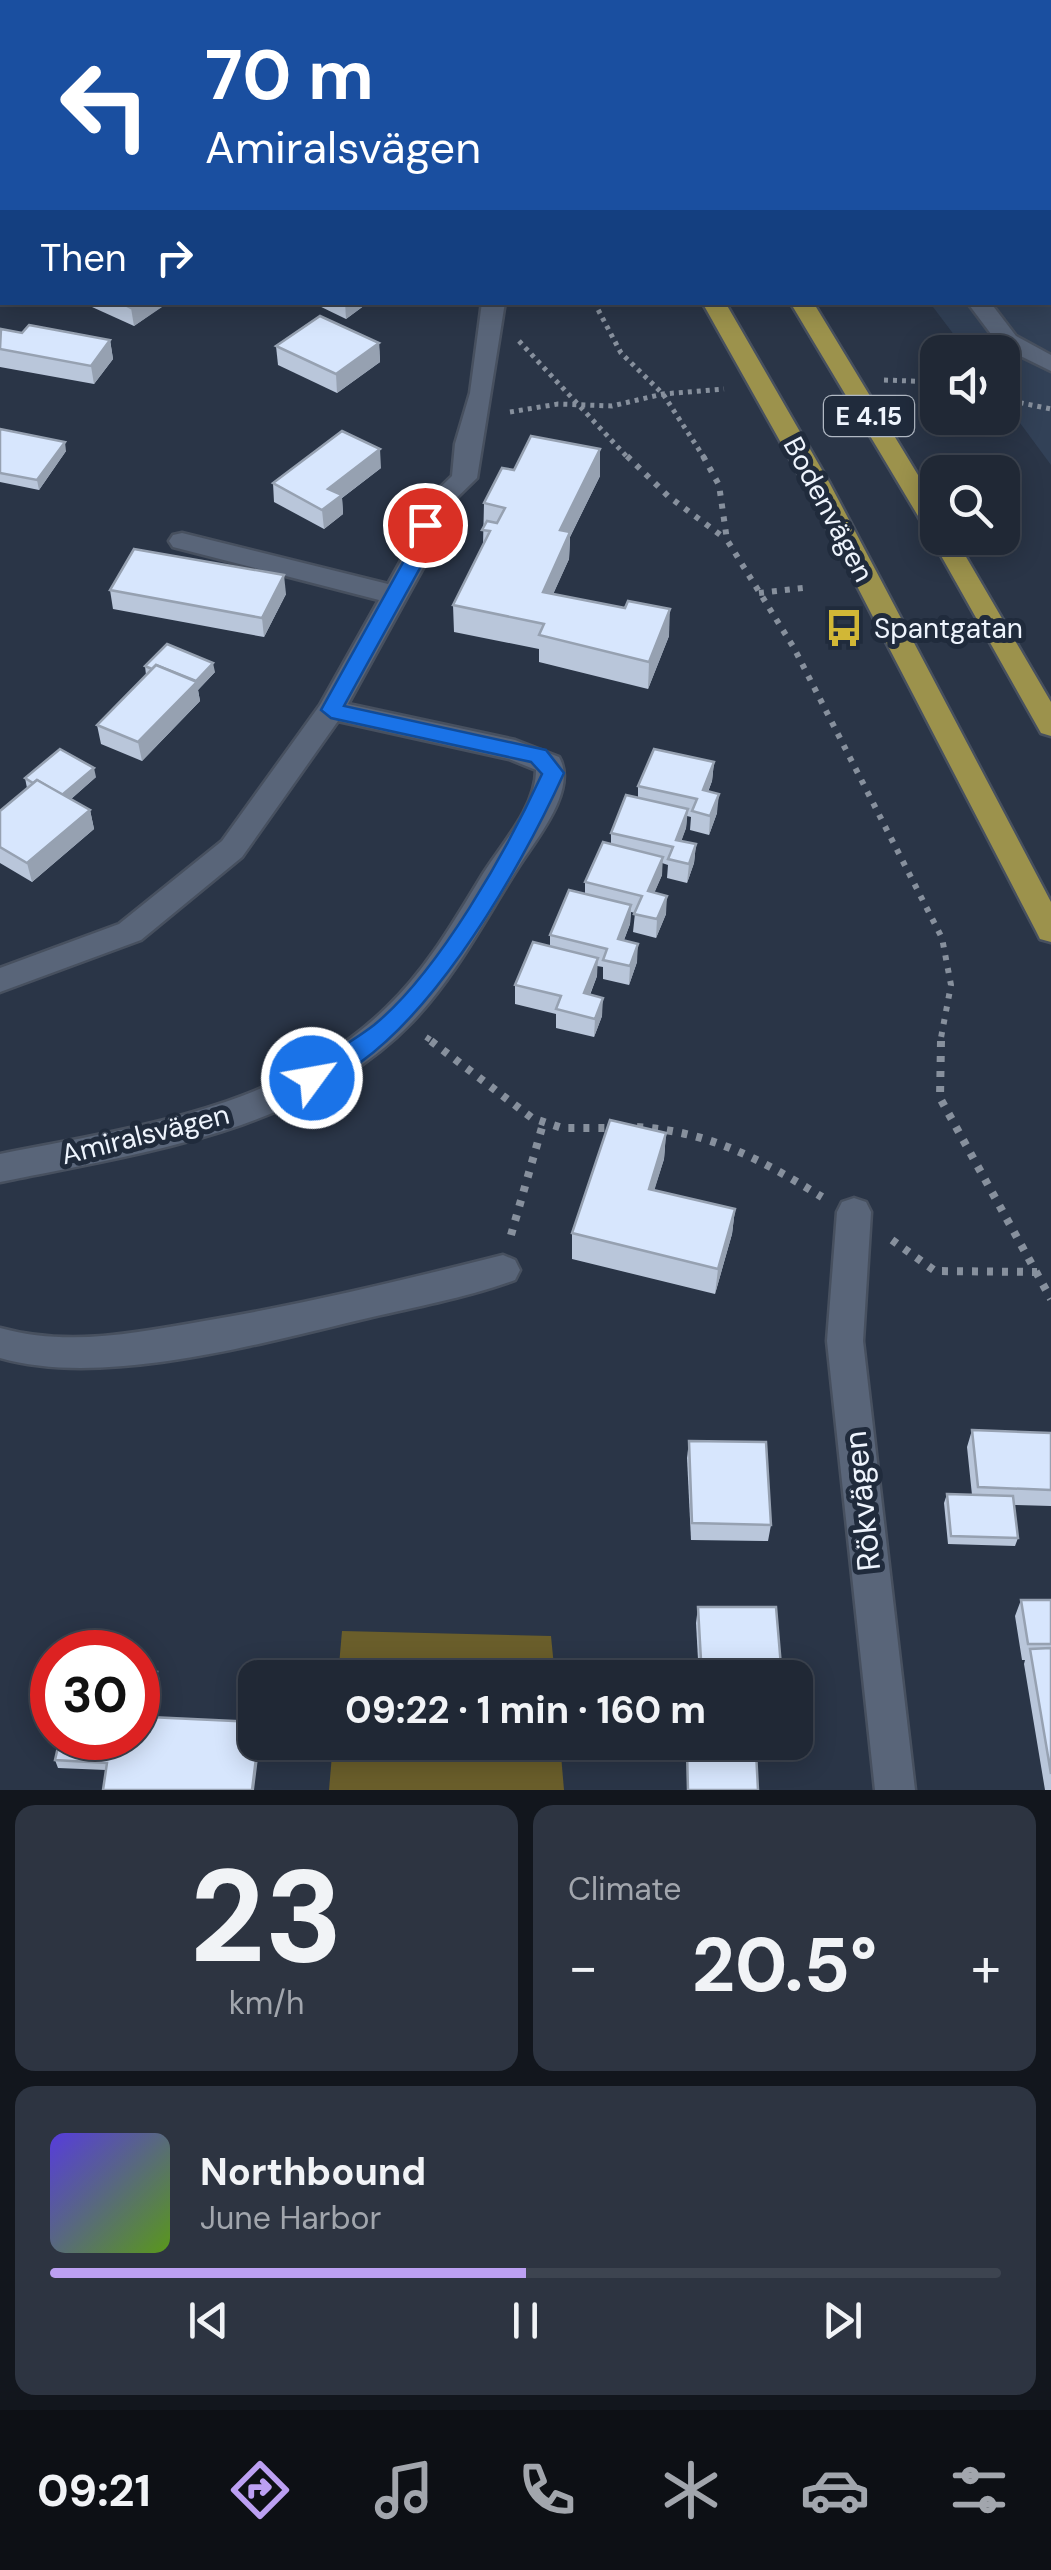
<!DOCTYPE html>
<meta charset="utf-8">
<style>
body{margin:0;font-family:"DM Sans",sans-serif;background:#2d3441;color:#f1f3f6;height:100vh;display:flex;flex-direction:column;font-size:38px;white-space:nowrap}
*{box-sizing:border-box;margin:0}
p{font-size:32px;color:#a2a6ad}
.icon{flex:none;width:55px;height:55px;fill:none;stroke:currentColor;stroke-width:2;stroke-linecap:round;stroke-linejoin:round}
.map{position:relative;height:1790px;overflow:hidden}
.drawer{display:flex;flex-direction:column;gap:15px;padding:15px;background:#12161d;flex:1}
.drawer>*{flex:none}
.banner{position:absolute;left:0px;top:0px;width:1052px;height:305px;box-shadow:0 5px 25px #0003,0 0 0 2px #3d4450;background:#1a4fa0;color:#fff;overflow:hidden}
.tools{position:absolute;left:920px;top:335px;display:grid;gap:20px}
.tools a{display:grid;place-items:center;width:100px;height:100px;border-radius:20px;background:#202835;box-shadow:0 5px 25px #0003,0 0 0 2px #3d4450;font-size:50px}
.speed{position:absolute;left:30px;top:1630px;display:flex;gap:20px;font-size:50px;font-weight:700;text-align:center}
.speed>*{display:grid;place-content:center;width:130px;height:130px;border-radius:50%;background:#202835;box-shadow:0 5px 25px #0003,0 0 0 2px #3d4450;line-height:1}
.speed .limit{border:15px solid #d22;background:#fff;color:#111}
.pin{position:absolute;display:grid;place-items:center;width:85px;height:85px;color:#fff;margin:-42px;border:5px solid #fff;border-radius:50%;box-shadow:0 2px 10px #0007}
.me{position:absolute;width:110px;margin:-55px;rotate:58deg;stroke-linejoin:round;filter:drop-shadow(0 0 8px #0008)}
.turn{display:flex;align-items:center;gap:35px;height:210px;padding:0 40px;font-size:45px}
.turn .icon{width:130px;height:130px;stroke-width:2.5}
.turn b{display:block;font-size:70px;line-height:85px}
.then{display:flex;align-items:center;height:95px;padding:0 40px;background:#0003;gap:20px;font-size:38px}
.big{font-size:75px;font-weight:700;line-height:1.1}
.drawer .tile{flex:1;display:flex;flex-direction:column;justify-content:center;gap:15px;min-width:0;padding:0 35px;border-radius:20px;background:#2d3441}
.drawer .dial{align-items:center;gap:0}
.dial b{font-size:130px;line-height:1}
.song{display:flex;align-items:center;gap:30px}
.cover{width:120px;height:120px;border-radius:15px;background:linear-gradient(135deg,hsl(250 70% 55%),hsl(90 70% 35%))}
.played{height:10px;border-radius:5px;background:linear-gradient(90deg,#bca0f2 50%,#3d4450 50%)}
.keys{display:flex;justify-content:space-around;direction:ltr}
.heat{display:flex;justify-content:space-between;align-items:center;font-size:55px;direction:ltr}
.drawer .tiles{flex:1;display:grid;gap:15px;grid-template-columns:1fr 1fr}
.tile:last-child{grid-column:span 2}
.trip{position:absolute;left:238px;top:1660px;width:575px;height:100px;border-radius:20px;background:#202835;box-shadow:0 5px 25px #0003,0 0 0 2px #3d4450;font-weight:700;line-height:100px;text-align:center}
.tabs{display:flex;height:160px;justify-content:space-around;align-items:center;background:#0d1015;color:#a2a6ad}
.tabs .icon{width:70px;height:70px}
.tabs .selected{color:#bca0f2}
.tabs b{font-size:45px;color:#f1f3f6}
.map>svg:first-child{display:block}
.built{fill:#324157}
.green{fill:#6a5e2b}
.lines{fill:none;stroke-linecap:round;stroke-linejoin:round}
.minor-casing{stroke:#47505f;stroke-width:5}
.major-casing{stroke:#47505f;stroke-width:5}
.path-far2{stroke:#87909d;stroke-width:5;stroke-dasharray:4 5;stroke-linecap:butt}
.path-far1{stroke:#87909d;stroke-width:6;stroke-dasharray:5 8;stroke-linecap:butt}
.path{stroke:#87909d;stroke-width:8;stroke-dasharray:6 9;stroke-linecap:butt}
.minor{fill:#596579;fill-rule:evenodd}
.major{fill:#9c924c;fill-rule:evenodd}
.wall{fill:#b9c6da}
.shaded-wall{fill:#96a1b1}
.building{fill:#d7e6fd;stroke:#96a1b1;stroke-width:2.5}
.route{fill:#1a73e8;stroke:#114b97;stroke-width:2.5}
.labels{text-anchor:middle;stroke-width:10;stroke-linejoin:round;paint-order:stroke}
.shield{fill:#202b3c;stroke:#b0b8c3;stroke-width:2.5}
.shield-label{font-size:25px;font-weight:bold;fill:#eef4fd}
.street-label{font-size:28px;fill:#eef4fd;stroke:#202b3c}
.poi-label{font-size:28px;fill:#eef4fd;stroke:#202b3c;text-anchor:start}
.near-street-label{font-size:32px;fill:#eef4fd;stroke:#202b3c}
</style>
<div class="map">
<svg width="1051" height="1790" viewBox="0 0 1051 1790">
<rect width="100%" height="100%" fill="#2a3547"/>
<polygon class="built" points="710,0 1051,0 1051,465 1003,400 1002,352 967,352 930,303 1050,302 1050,2"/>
<g class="green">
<polygon points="342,1631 551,1636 555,1677 338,1677"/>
<polygon points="333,1743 560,1743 564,1790 329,1790"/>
</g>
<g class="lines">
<g class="minor-casing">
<g id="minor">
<polygon points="390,0 410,0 412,2 392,2"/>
<polygon points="754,0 774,0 776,2 756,2"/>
<rect x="1050" y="17" width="1" height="12"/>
<polygon points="2,288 6,302 0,304 0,289"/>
<path d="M482 302H505L477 478 441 513 439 539 348 704 515 740 559 757C578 790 536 839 519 866 485 919 456 976 412 1022 307 1131 141 1153 0 1182V1154C135 1127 285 1108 387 1007 426 970 453 923 481 877 500 846 536 808 536 770L509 759 338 721 242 857 141 940 0 992V968L119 924 222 841 320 705 379 600 173 547 169 541 173 535 182 533 388 584 413 539 416 511 452 476 455 444 470 393Z"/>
<polygon points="967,302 990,302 1016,336 1051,355 1051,371 1000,346"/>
<polygon points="854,1198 866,1202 871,1212 863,1341 915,1790 875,1790 827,1341 837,1212 842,1202"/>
<path d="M503 1255 515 1260 520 1270 515 1280C468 1297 416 1307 368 1318 262 1343 104 1388 0 1358V1328C69 1347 135 1333 204 1321 305 1304 404 1280 503 1255Z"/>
</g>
</g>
<g class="major-casing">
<g id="major">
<polygon points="531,0 551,0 553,2 533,2"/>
<polygon points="604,0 624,0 625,2 606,2"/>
<polygon points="702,302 725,302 829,482 1051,902 1051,942 1040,939 1036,931 803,482"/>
<polygon points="790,302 813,302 938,508 938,538 955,538 1051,702 1051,736 1041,733 930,536"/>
</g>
</g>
<g class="path-far2">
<polyline points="594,302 621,353 663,394 705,459"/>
<polyline points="519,341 629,459"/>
<polyline points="884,380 938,382"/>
<polyline points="1002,399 1051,409"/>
<polyline points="510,412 558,404 612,406 663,394 724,389"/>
</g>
<g class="path-far1">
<polyline points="627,456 668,496 726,539"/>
<polyline points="703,456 719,485 727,540 794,648 942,938 951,985 940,1043"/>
<polyline points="759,593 803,588"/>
<polyline points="426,1037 435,1043"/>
</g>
<g class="path">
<polyline points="431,1041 532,1118 562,1128 614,1128"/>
<polyline points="941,1041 940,1098 1051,1299"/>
<path d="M637 1127C709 1131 762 1160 822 1197"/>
<polyline points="511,1235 543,1124"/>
<polyline points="892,1240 935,1271 1037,1272"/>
</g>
<use href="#minor" class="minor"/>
<use href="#major" class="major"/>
</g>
<g class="wall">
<polygon points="1050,29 1051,29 1051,89 1050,88"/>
<polygon points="81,302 168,302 134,326"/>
<polygon points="311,302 369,302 346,319"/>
<polygon points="22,333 110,340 113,359 94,384 0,367 0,349"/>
<polygon points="379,343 380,362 337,393 278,365 276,346"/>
<polygon points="0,429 66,451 39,490 0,482"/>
<polygon points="381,468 342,498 343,514 324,529 274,502 273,483"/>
<polygon points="514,470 600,476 570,537 569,559 553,594 669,636 648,689 539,662 539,649 454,632 453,605 483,545 484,503"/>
<polygon points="110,590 286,594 264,637 113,609"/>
<polygon points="145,666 215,672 198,690 200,701 142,761 101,744 97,725 146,675"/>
<polygon points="714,762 712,781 708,792 717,813 709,835 690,830 691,817 687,816 686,828 681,841 696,844 694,863 687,883 667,878 668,865 662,863 662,875 654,893 666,914 656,938 633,932 635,913 631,912 630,924 624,940 637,962 629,985 603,979 603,967 597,966 597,976 590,995 602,1016 594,1037 556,1028 556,1014 515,1004 515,985 550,946 550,935 585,894 585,882 611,844 611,833 638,797 638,786"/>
<polygon points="96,777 71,799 90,810 94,829 32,882 0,863 0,811 27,788 25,778"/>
<polygon points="666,1133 664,1159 654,1190 735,1209 732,1234 715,1294 572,1259 572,1233"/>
<polygon points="972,1430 1051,1433 1051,1506 1014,1505 1018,1538 1015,1546 948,1544 944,1503 947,1494 972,1495 967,1447"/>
<polygon points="689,1441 771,1525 768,1541 691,1540 687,1458"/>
<polygon points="1021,1600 1051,1600 1051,1790 1045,1790 1024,1664 1025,1660 1022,1660 1015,1616"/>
<polygon points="698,1607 782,1678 699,1678 696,1623"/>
<polygon points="160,1680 154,1717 106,1770 58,1768 55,1760"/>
<polygon points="703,1742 786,1742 783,1754 756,1754 758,1790 687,1790 687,1751 703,1751"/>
</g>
<g class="shaded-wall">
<polygon points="855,0 989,0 970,2 855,2"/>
<polygon points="138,302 168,303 134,326 131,308"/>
<polygon points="345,302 369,302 346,319"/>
<polygon points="110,340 113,359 94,384 91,366"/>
<polygon points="379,343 380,362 337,393 336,374"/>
<polygon points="65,442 66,451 39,490 37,480"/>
<polygon points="380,449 381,468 342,498 343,514 324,529 322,510 328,489"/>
<polygon points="600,449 600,476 570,537 569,559 542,619 543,592 560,530"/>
<polygon points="284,575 286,594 264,637 262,618"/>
<polygon points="670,609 669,636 648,689 649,662"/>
<polygon points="213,663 215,672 198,690 200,701 142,761 138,742"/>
<polygon points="714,762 712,781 701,809 703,790"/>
<polygon points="94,768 96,777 61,808 59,798"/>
<polygon points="719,794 717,813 709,835 710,816"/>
<polygon points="688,809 686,828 675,859 676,840"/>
<polygon points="90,810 94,829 32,882 27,863"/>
<polygon points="696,844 694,863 687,883 689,864"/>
<polygon points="663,857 662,875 647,910 648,891"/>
<polygon points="667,896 666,914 656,938 657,919"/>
<polygon points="631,905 630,924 617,958 618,939"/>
<polygon points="638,944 637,962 629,985 630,966"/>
<polygon points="598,958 597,976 583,1012 584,993"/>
<polygon points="603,998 602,1016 594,1037 595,1019"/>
<polygon points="666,1133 664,1159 647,1214 649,1189"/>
<polygon points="735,1209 732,1234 715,1294 718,1269"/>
<polygon points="157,1672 160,1680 152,1725 150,1717"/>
<polygon points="258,1742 260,1742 254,1790 252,1790"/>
</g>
<g class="building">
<polygon points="304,0 351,0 352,2 305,2"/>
<polygon points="814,0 855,0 857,2 816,2"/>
<polygon points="1050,144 1051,144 1051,202 1050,201"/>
<polygon points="0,187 2,188 2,225 0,226"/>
<polygon points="119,302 138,302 131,308"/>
<polygon points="320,316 379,343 336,374 276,346"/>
<polygon points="29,325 110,340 91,366 0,349 1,329 22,333"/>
<polygon points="0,429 65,442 37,480 0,473"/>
<polygon points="342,431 380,449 328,489 342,495 322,510 273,483"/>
<polygon points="531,436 600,449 560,530 570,532 543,592 625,608 628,601 670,609 649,662 539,635 544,624 453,605 490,531 482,530 487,521 497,523 505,508 484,503 502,468 514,470"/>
<polygon points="134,549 284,575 262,618 110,590"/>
<polygon points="167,644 213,663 196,681 156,665 152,669 145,666"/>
<polygon points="156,665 197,682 138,742 97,725"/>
<polygon points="60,749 94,768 62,795 37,780 33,783 25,778"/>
<polygon points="654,749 714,762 703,790 719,794 710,816 692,811 697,799 638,786"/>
<polygon points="37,780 90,810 27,863 0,847 0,811"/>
<polygon points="626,795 688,809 676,840 696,844 689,864 668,859 673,847 611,833"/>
<polygon points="603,842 663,857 648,891 667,896 657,919 634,914 642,896 585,882"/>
<polygon points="569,890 631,905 618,939 638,944 630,966 603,960 607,949 550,935"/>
<polygon points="533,942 598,958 584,993 603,998 595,1019 556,1009 561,996 515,985"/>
<polygon points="610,1120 666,1133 649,1189 735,1209 718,1269 572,1233"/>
<polygon points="972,1430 1051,1433 1051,1490 978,1487"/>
<polygon points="689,1441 766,1442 771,1525 692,1523"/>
<polygon points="947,1494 1013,1496 1018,1538 951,1536"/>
<polygon points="1021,1600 1051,1600 1051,1644 1028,1644"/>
<polygon points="698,1607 776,1607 782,1678 702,1678"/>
<polygon points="1051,1648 1051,1774 1030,1649"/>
<polygon points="138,1671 157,1672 150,1717 255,1722 255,1742 258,1742 252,1790 103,1790 107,1763 55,1760 60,1738 138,1738"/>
<polygon points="687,1751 756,1752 758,1790 688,1790"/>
</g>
<path class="route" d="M425 519 434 525 436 539 344 706 546 750 564 773C520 870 418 1053 312 1088L303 1085 299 1078 303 1072C326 1056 352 1042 374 1025 439 972 507 850 542 774L531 762 331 718 321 710 416 539 415 525Z"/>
<defs>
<g id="bus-bare" transform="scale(3)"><path d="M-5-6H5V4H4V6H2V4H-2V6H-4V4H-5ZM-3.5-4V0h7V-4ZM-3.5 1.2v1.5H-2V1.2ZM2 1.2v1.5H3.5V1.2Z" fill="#d1b736" stroke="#202b3c" stroke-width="2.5" paint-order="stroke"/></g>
</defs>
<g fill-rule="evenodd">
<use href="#bus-bare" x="844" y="628"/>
</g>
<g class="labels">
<rect class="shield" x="824" y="396" width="90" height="40" rx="8"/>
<g class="shield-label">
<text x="869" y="425">E 4.15</text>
</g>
<g class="street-label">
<text transform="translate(829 509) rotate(62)" y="10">Bodenvägen</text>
<text transform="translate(145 1134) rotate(-14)" y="10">Amiralsvägen</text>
</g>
<g class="poi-label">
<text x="874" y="638">Spantgatan</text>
</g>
<g class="near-street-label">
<text transform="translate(862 1501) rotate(-96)" y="11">Rökvägen</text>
</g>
</g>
</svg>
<div class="tools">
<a><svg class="icon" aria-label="sound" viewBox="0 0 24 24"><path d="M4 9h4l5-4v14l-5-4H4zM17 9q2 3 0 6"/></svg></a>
<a><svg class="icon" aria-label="search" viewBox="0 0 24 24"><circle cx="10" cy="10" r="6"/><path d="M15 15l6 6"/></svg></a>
</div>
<div class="speed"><div class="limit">30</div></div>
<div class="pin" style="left:425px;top:525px;background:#d93025"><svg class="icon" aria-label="arrive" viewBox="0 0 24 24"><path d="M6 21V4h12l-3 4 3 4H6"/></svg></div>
<svg class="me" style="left:312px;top:1078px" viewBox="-20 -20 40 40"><circle r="17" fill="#1a73e8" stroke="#fff" stroke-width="3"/><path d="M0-11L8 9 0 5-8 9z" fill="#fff"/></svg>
<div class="trip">09:22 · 1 min · 160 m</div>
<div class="banner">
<div class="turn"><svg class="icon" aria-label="left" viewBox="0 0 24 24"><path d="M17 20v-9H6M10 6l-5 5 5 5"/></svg><div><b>70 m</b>Amiralsvägen</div></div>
<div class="then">Then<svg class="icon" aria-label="right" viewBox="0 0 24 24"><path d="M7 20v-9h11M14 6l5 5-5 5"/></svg></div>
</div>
</div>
<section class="drawer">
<div class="tiles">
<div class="tile dial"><b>23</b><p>km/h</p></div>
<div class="tile"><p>Climate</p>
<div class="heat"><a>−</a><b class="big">20.5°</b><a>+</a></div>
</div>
<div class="tile">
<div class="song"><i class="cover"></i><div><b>Northbound</b><p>June Harbor</p></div></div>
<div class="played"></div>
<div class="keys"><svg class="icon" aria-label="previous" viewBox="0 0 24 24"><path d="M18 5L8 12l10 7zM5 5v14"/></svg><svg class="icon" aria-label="pause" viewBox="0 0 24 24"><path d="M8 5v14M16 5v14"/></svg><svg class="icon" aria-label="next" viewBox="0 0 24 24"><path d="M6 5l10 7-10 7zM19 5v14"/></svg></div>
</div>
</div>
</section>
<nav class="tabs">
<b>09:21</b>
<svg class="icon selected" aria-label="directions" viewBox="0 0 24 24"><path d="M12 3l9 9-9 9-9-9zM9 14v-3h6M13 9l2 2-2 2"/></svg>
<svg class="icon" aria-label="music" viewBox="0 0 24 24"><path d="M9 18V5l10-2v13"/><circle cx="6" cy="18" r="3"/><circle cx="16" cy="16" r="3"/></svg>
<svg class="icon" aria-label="phone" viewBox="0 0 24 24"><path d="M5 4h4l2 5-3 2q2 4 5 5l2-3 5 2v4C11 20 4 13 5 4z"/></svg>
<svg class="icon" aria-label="climate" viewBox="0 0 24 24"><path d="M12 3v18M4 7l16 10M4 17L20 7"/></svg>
<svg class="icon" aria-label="car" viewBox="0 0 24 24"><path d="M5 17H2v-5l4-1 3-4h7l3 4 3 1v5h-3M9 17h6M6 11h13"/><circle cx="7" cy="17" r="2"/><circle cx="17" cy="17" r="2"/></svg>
<svg class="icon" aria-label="filters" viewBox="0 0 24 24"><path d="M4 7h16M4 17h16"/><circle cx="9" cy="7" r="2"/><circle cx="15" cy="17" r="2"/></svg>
</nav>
